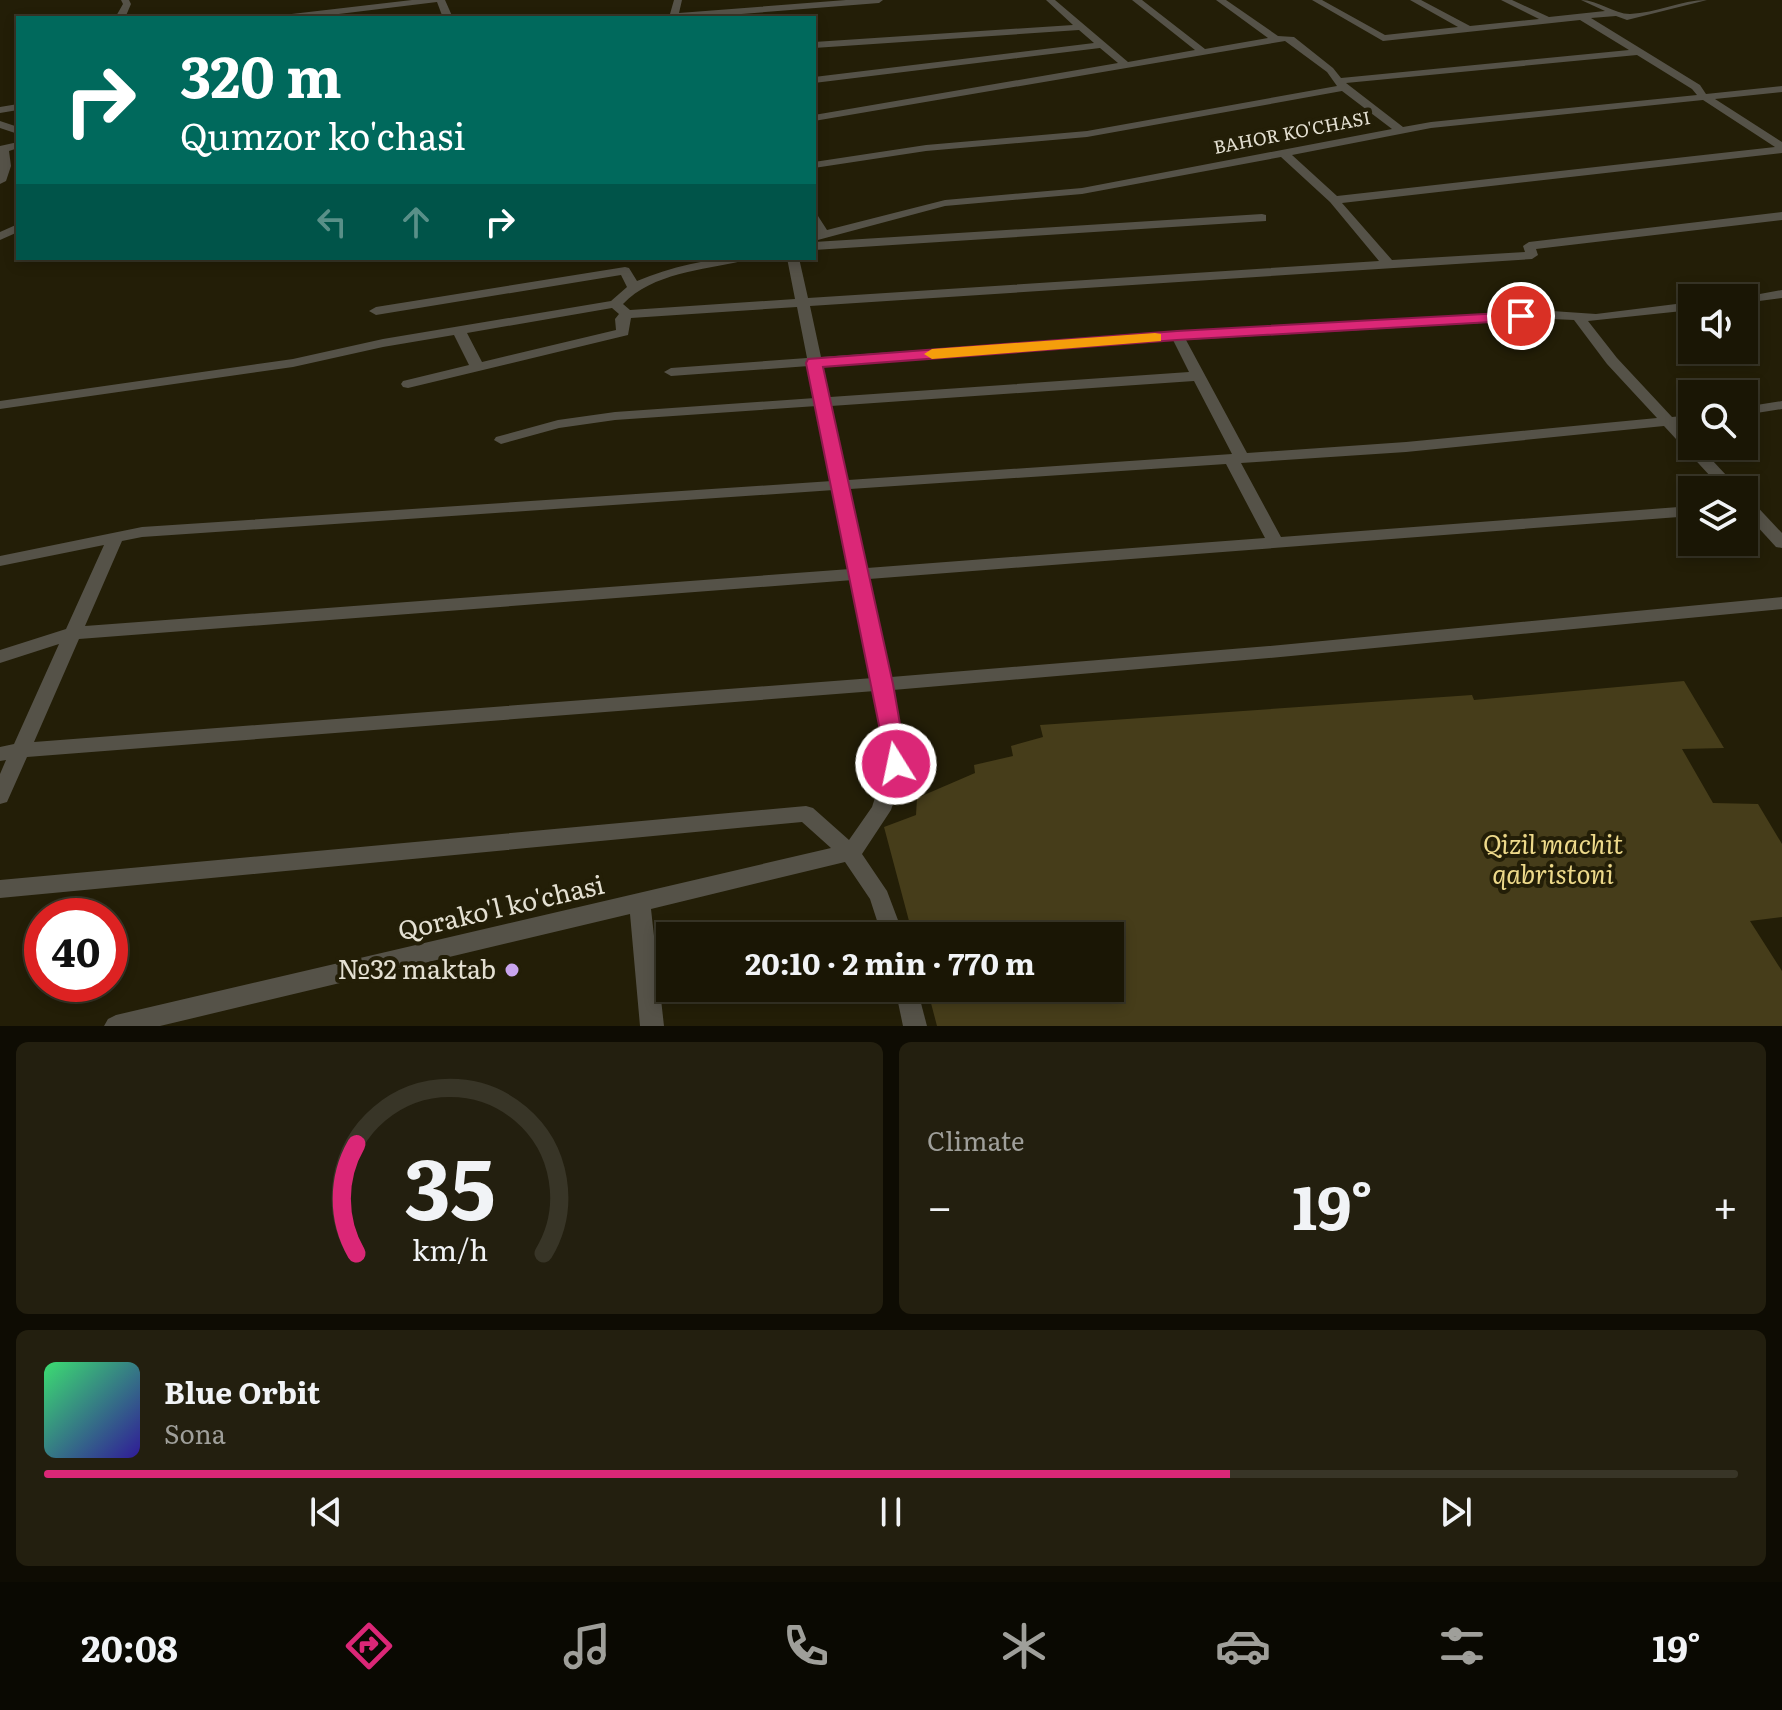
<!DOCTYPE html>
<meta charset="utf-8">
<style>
body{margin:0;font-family:Literata,serif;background:#231f0f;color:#f1f3f6;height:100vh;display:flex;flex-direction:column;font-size:30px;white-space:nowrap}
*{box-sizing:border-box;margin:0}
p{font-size:26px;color:#9f9f9a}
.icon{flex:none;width:44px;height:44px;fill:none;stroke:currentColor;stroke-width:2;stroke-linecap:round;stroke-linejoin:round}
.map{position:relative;height:1026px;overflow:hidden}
.details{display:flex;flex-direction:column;gap:16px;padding:16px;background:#0e0c03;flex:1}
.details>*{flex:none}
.top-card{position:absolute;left:16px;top:16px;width:800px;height:244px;border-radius:0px;box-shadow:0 4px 12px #0003,0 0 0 2px #383527;background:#00695c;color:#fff;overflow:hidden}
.tools{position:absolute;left:1678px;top:284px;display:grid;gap:16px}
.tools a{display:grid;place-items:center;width:80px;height:80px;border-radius:0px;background:#1a1605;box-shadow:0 4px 12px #0003,0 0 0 2px #383527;font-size:40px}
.speed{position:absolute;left:24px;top:898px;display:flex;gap:16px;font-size:40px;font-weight:700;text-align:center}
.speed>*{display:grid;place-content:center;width:104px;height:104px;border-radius:50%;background:#1a1605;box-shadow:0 4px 12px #0003,0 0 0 2px #383527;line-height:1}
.speed .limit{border:12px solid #d22;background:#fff;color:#111}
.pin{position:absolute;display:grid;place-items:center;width:68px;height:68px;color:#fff;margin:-34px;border:4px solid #fff;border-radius:50%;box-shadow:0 2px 8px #0007}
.me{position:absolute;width:88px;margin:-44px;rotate:350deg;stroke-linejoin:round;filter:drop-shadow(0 0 6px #0008)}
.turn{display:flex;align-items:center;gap:28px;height:168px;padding:0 32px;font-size:36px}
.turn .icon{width:104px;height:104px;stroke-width:2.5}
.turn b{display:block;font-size:56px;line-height:68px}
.lanes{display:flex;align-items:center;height:76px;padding:0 32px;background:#0003;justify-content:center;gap:40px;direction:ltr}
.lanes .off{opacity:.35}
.big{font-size:60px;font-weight:700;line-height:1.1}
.details .tile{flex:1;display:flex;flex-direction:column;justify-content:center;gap:12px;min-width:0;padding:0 28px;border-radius:12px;background:#231f0f}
.details .dial{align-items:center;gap:0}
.dial svg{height:208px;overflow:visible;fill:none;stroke:#383527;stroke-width:7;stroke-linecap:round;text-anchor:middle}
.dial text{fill:#f1f3f6;stroke:none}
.song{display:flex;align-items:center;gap:24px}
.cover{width:96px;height:96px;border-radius:12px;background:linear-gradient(135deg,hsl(140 70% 55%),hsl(250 70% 35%))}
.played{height:8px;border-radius:4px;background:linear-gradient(90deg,#db2777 70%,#383527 70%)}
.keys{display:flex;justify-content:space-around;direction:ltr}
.heat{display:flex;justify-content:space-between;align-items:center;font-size:44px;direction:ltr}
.details .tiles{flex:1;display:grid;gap:16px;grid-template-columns:1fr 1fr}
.tile:last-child{grid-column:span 2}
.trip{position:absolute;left:656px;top:922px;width:468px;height:80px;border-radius:0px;background:#1a1605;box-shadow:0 4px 12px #0003,0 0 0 2px #383527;font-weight:700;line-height:80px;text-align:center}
.menu{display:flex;height:128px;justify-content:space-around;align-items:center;background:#0a0902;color:#9f9f9a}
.menu .icon{width:56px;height:56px}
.menu .selected{color:#db2777}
.menu b{font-size:36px;color:#f1f3f6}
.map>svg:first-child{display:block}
.green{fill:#463d1a}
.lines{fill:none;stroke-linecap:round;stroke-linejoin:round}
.minor{fill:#555248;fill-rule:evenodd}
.route{fill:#db2777;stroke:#8e194d;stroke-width:2}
.slow{fill:#f59e0b}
.poi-dot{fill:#c9a5ee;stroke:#231e07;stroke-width:3}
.labels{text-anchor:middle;stroke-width:8;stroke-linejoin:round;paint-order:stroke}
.far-street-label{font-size:18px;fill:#e4e0d2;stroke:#231e07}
.near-park-label{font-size:26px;font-style:italic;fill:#edd98a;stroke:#231e07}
.near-street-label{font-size:26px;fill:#e4e0d2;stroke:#231e07}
.near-poi-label{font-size:26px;fill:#e4e0d2;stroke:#231e07;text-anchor:end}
</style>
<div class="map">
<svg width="1782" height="1026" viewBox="0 0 1782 1026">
<rect width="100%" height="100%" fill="#231e07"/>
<polygon class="green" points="1684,681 1724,748 1682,749 1713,803 1758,804 1782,844 1782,917 1750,921 1782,971 1782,1026 937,1026 927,988 1110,988 1110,936 913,936 884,827 916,815 917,798 975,773 974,765 1013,756 1011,746 1043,737 1040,725 1472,695 1474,700"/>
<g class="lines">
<g class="minor">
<polygon points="121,0 129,0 131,4 125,18 115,18 123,4"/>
<polygon points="412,0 445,0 453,18 443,18 437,2 306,18 278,18 283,15"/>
<polygon points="674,0 682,0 679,13 846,0 883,0 879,3 690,18 651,18 670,14"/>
<path d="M1046 0H1055L1128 62 1195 50 1132 0H1142L1205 49 1268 38 1216 0H1226L1278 36 1294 37 1333 68 1341 78 1629 50 1580 20 1383 41 1312 0H1322L1385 35 1458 27 1410 0H1421L1470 26 1539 19 1501 0H1512L1549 17 1605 11 1581 0C1598 0 1614 14 1630 14 1656 13 1681 0 1707 0L1627 20 1616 16 1591 18 1700 85 1706 94 1782 86V92L1715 99 1782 142V153L1342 203 1392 260 1525 252 1523 246 1529 242 1782 212V220L1536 249 1538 255 1532 259 810 306 821 357 1177 332 1552 311 1596 314 1692 302V310L1588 321 1617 358 1672 417 1692 415V423L1679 425 1692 438V446H1699L1740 490H1723L1664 426 1406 452 1241 463 1281 537 1692 506V516L869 579 891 677 1269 646 1782 597V609L1269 658 893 690 906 764 891 810 862 854 887 891 904 936H882L870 899 845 862 651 909 664 1026H640L630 914 160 1026H104L108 1019 116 1015 831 848 802 822 0 898V880L806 806 813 808 849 840 872 807 886 764 875 691 27 757 7 802 0 804V774L6 760 0 761V747L14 744 59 644 0 663V650L66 629 104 545 0 566V556L142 527 832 481 817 406 615 420 559 428 501 444 494 440 496 437 558 420 615 412 815 398 809 366 671 376 664 372 671 368 807 358 797 307 631 318 628 335 408 388 403 387 401 384 403 381 469 365 454 335 383 347 293 367 0 409V401L293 359 383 339 611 301 627 287 621 275 376 315 369 311 376 307 625 267 629 268 637 281C671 267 708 258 744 258L742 261C702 270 653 273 623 304L630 310 795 299 787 258H799L808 298 1379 261 1330 202 1281 157 1082 194 945 206 814 241V233H817L814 228V215L818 216 827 230 945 200 1082 188 1392 129 1342 91 1087 137 926 151 814 168V162L926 145 1087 131 1337 86 1327 72 1285 41 814 121V115L1118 63 1100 48 814 83V77L1094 43 1079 30 814 48V42L1073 25ZM1637 55 1692 89 1697 95 1431 122 1403 127 1346 83ZM1703 100 1775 147 1337 196 1292 155 1431 128ZM612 308 619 314 615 319 616 330 482 362 467 333ZM1552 319 1574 320 1607 364 1657 418 1406 442 1247 453 1186 340ZM1173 340 1189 372 830 397 823 365ZM1194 381 1232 454 848 480 831 406ZM1226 464 1265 538 867 568 850 489ZM834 490 850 569 85 626 122 541 142 537ZM853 580 873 678 34 742 79 639Z"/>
<polygon points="18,104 18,110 0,113 0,107"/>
<polygon points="0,121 18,127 18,134 0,128"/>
<polygon points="18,142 18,148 9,151 11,166 6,181 0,184 0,146"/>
<polygon points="1262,214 1266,215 1266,221 814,250 814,242"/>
<polygon points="18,224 18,232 0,240 0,232"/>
<polygon points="1782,290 1782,298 1744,303 1744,298 1738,298"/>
<polygon points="1782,401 1782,409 1744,415 1744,407"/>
<polygon points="1744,497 1750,499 1782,533 1782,548 1776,547 1744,512"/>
<polygon points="895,988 917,988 927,1026 903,1026"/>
</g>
</g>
<polygon class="route" points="1521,312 1526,313 1526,320 1177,340 823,367 893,684 907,764 904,770 896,772 888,770 806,363 808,359 1177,331"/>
<polygon class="slow" points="1155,333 1161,334 1161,341 932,359 924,354 932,349"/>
<circle class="poi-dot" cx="512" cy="970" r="8"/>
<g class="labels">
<g class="far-street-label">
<text transform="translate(1292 133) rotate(-11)" y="6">BAHOR KO'CHASI</text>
</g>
<g class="near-park-label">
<text x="1553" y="854">Qizil machit<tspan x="1553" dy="30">qabristoni</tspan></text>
</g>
<g class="near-street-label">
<text transform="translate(501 908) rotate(-13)" y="9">Qorako'l ko'chasi</text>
</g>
<g class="near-poi-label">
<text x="496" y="979">№32 maktab</text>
</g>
</g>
</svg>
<div class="tools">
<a><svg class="icon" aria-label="sound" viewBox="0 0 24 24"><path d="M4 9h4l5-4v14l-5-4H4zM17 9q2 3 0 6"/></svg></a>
<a><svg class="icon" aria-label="search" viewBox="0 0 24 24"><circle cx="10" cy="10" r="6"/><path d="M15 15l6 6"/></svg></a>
<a><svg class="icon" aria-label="layers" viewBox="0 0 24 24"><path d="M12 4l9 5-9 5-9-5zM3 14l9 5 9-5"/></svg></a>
</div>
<div class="speed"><div class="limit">40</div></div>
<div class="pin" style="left:1521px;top:316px;background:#d93025"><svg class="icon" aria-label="arrive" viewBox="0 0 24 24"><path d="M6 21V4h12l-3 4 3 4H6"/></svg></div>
<svg class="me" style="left:896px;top:764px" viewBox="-20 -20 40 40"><circle r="17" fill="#db2777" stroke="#fff" stroke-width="3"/><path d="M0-11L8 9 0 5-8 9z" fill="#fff"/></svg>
<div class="trip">20:10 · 2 min · 770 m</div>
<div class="top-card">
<div class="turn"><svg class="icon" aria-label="right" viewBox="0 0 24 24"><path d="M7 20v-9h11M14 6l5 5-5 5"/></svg><div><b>320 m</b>Qumzor ko'chasi</div></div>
<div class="lanes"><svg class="icon off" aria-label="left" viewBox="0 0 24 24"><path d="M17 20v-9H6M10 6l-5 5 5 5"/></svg><svg class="icon off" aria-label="ahead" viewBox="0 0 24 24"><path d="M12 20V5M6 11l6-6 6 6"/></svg><svg class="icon" aria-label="right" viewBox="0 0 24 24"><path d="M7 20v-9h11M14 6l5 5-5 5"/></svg></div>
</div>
</div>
<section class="details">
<div class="tiles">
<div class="tile dial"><svg viewBox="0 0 100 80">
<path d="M14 69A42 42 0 1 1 86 69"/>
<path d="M14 69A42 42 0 0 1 14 27" stroke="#db2777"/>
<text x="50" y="56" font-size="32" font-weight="700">35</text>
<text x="50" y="72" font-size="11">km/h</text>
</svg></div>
<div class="tile"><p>Climate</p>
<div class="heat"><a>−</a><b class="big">19°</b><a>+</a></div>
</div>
<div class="tile">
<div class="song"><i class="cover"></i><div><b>Blue Orbit</b><p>Sona</p></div></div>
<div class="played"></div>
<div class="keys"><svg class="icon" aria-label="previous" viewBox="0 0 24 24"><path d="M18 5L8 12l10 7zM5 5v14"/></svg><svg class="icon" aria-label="pause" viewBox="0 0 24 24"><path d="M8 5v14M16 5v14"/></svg><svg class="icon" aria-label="next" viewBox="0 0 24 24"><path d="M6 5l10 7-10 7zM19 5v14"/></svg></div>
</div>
</div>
</section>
<nav class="menu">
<b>20:08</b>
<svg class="icon selected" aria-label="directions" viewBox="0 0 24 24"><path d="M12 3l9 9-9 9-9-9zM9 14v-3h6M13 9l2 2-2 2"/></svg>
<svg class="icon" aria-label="music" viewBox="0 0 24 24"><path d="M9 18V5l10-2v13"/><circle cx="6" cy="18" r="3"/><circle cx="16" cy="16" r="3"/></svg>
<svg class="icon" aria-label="phone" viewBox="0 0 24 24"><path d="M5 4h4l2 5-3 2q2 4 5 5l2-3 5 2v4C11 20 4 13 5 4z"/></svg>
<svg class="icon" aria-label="climate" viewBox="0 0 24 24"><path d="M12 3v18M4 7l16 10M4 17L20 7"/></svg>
<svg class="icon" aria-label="car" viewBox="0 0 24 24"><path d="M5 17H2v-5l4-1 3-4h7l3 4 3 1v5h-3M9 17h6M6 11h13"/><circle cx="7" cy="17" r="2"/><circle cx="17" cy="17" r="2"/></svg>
<svg class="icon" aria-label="filters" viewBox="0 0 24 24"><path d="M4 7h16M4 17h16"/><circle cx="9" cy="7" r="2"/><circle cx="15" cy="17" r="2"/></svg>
<b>19°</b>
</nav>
